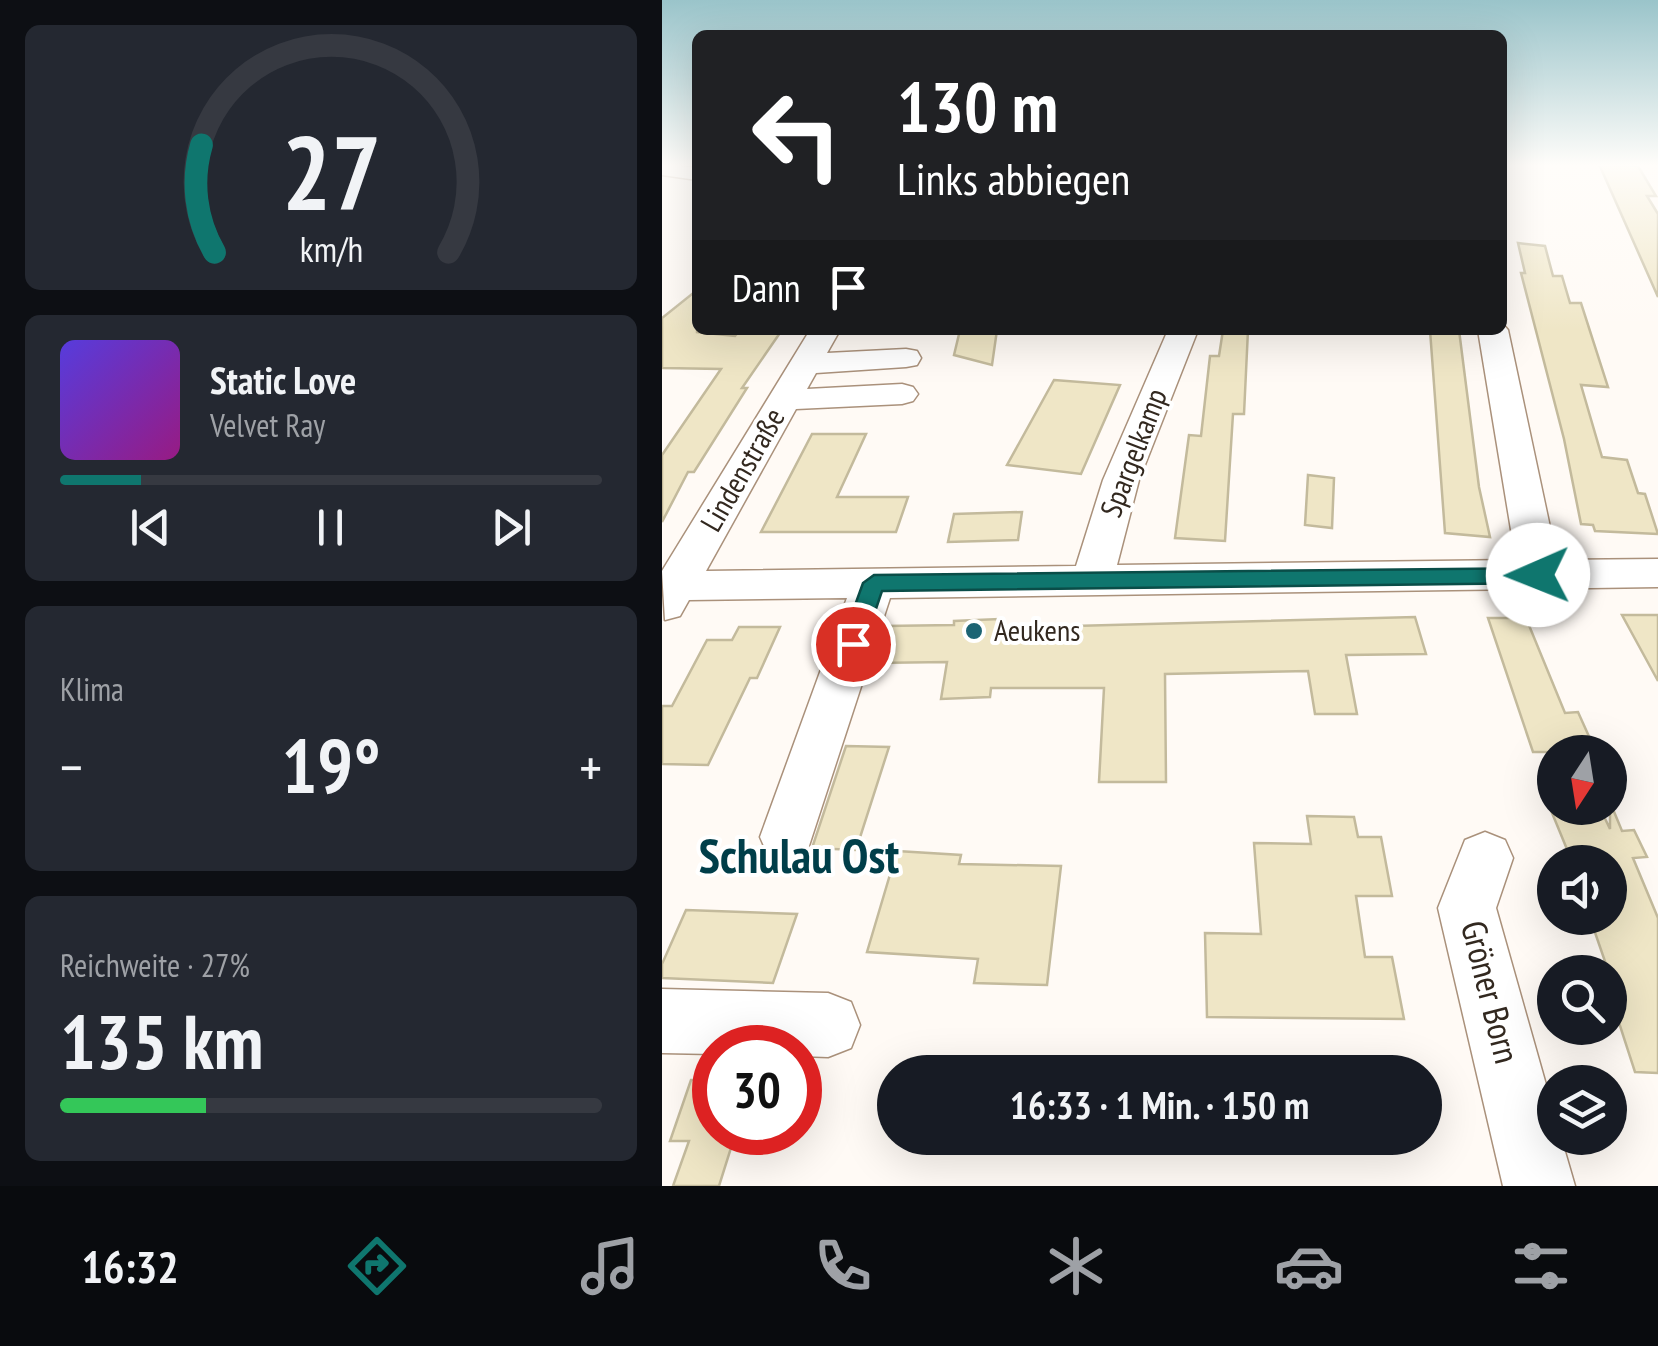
<!DOCTYPE html>
<html lang="de">
<meta charset="utf-8">
<style>
body{margin:0;font-family:"PT Sans Narrow",sans-serif;background:#242831;color:#f1f3f6;height:100vh;display:flex;flex-direction:column;font-size:38px;white-space:nowrap}
*{box-sizing:border-box;margin:0}
p{font-size:32px;color:#9ea1a6}
.icon{flex:none;width:55px;height:55px;fill:none;stroke:currentColor;stroke-width:2;stroke-linecap:round;stroke-linejoin:round}
.map{position:relative;flex:1;overflow:hidden}
.details{display:flex;flex-direction:column;gap:25px;padding:25px;background:#0d0f14;width:662px}
.details>*{flex:none}
.top-card{position:absolute;left:30px;top:30px;width:815px;height:305px;border-radius:15px;box-shadow:0 10px 40px #0002;background:#202124;color:#fff;overflow:hidden}
.needle{width:65px;rotate:192deg}
.controls{position:absolute;left:875px;top:735px;display:grid;gap:20px}
.controls a{display:grid;place-items:center;width:90px;height:90px;border-radius:50%;background:#171b24;box-shadow:0 10px 40px #0002;font-size:50px}
.speed{position:absolute;left:30px;top:1025px;display:flex;gap:20px;font-size:50px;font-weight:700;text-align:center}
.speed>*{display:grid;place-content:center;width:130px;height:130px;border-radius:50%;background:#171b24;box-shadow:0 10px 40px #0002;line-height:1}
.speed .limit{border:15px solid #d22;background:#fff;color:#111}
.pin{position:absolute;display:grid;place-items:center;width:85px;height:85px;color:#fff;margin:-42px;border:5px solid #fff;border-radius:50%;box-shadow:0 2px 10px #0007}
.me{position:absolute;width:110px;margin:-55px;rotate:269deg;stroke-linejoin:round;filter:drop-shadow(0 0 8px #0008)}
.turn{display:flex;align-items:center;gap:35px;height:210px;padding:0 40px;font-size:45px}
.turn .icon{width:130px;height:130px;stroke-width:2.5}
.turn b{display:block;font-size:70px;line-height:85px}
.then{display:flex;align-items:center;height:95px;padding:0 40px;background:#0003;gap:20px;font-size:38px}
.big{font-size:75px;font-weight:700;line-height:1.1}
.details .card{flex:1;display:flex;flex-direction:column;justify-content:center;gap:15px;min-width:0;padding:0 35px;border-radius:15px;background:#242831}
.details .dial{align-items:center;gap:0}
.dial svg{height:260px;overflow:visible;fill:none;stroke:#363941;stroke-width:7;stroke-linecap:round;text-anchor:middle}
.dial text{fill:#f1f3f6;stroke:none}
.song{display:flex;align-items:center;gap:30px}
.cover{width:120px;height:120px;border-radius:15px;background:linear-gradient(135deg,hsl(250 70% 55%),hsl(310 70% 35%))}
.played{height:10px;border-radius:5px;background:linear-gradient(90deg,#0f766e 15%,#363941 15%)}
.keys{display:flex;justify-content:space-around;direction:ltr}
.heat{display:flex;justify-content:space-between;align-items:center;font-size:55px;direction:ltr}
.charge{height:15px;border-radius:8px;background:linear-gradient(90deg,#34c759 27%,#363941 0)}
.trip{position:absolute;left:215px;top:1055px;width:565px;height:100px;border-radius:50px;background:#171b24;box-shadow:0 10px 40px #0002;font-weight:700;line-height:100px;text-align:center}
.menu{display:flex;height:160px;justify-content:space-around;align-items:center;background:#090b0e;color:#9ea1a6}
.menu .icon{width:70px;height:70px}
.menu .current{color:#0f766e}
.menu b{font-size:45px;color:#f1f3f6}
main{display:flex;flex:1;min-height:0}
.map>svg:first-child{display:block}
.building{fill:#efe6c6;stroke:#c3ba9c;stroke-width:2.5}
.lines{fill:none;stroke-linecap:round;stroke-linejoin:round}
.minor-casing{stroke:#aa917b;stroke-width:3}
.minor{fill:#fff;fill-rule:evenodd}
.route{fill:#0f766e;stroke:#0a4d48;stroke-width:2.5}
.poi-dot{fill:#1c6473;stroke:#fff;stroke-width:4}
.labels{text-anchor:middle;stroke-width:8;stroke-linejoin:round;paint-order:stroke}
.street-label{font-size:30px;fill:#32281f;stroke:#fff}
.poi-label{font-size:30px;fill:#32281f;stroke:#fff;text-anchor:start}
.near-street-label{font-size:35px;fill:#32281f;stroke:#fff}
.near-district-label{font-size:48px;font-weight:bold;fill:#003e49;stroke:#fff}
</style>
<main>
<section class="details">
<div class="card dial"><svg viewBox="0 0 100 80">
<path d="M14 69A42 42 0 1 1 86 69"/>
<path d="M14 69A42 42 0 0 1 10 36" stroke="#0f766e"/>
<text x="50" y="56" font-size="32" font-weight="700">27</text>
<text x="50" y="72" font-size="11">km/h</text>
</svg></div>
<div class="card">
<div class="song"><i class="cover"></i><div><b>Static Love</b><p>Velvet Ray</p></div></div>
<div class="played"></div>
<div class="keys"><svg class="icon" aria-label="previous" viewBox="0 0 24 24"><path d="M18 5L8 12l10 7zM5 5v14"/></svg><svg class="icon" aria-label="pause" viewBox="0 0 24 24"><path d="M8 5v14M16 5v14"/></svg><svg class="icon" aria-label="next" viewBox="0 0 24 24"><path d="M6 5l10 7-10 7zM19 5v14"/></svg></div>
</div>
<div class="card"><p>Klima</p>
<div class="heat"><a>−</a><b class="big">19°</b><a>+</a></div>
</div>
<div class="card"><p>Reichweite · 27%</p><b class="big">135 km</b><div class="charge"></div></div>
</section>
<div class="map">
<svg width="996" height="1186" viewBox="0 0 996 1186">
<rect width="100%" height="100%" fill="#fffaf5"/>
<g class="building">
<polygon points="937,164 976,166 994,196 985,196 996,214 996,297"/>
<polygon points="856,243 883,246 891,276 900,276 908,303 919,303 946,387 919,385 940,457 965,460 976,493 983,494 996,534 933,531 931,525 919,524 902,439 859,273 863,273"/>
<polygon points="35,290 35,332 73,336 78,330 120,330 80,388 85,388 32,472 26,472 0,522 0,455 59,369 0,368 0,318"/>
<polygon points="298,330 335,330 330,365 292,355"/>
<polygon points="561,330 586,330 582,414 571,414 563,541 513,538 527,435 539,436 548,356 557,356"/>
<polygon points="768,330 797,330 817,487 828,537 783,533"/>
<polygon points="392,380 458,385 419,474 345,465"/>
<polygon points="150,434 204,434 175,497 246,497 234,532 99,532"/>
<polygon points="646,475 672,478 670,528 643,525"/>
<polygon points="360,512 356,540 286,542 292,514"/>
<polygon points="960,615 996,615 996,681"/>
<polygon points="753,617 764,654 684,655 695,714 653,714 646,671 503,674 504,782 437,782 442,688 329,688 328,697 279,699 285,662 211,663 223,626 292,625 292,621 337,619 336,628"/>
<polygon points="826,618 864,618 903,713 916,712 934,752 871,752"/>
<polygon points="77,627 118,627 95,678 88,678 46,765 0,764 0,706 10,706 45,640 70,640"/>
<polygon points="184,746 227,747 194,850 150,848"/>
<polygon points="948,802 960,831 972,830 985,857 971,858 996,918 996,1073 973,1072 949,998 956,999 928,918 948,918 948,858 909,859 888,808 938,808 948,829"/>
<polygon points="645,816 692,817 696,837 719,837 730,896 694,896 703,957 730,957 742,1019 545,1017 543,933 599,934 592,843 649,844"/>
<polygon points="235,851 299,855 297,864 399,866 385,985 312,983 316,959 205,952"/>
<polygon points="24,910 135,914 111,983 0,978 0,964"/>
<polygon points="29,1080 52,1080 52,1132 74,1132 57,1186 11,1186 27,1141 8,1141"/>
</g>
<g class="lines">
<g class="minor-casing">
<g id="minor">
<polygon points="0,164 35,168 35,180 0,175"/>
<polygon points="840,323 846,330 895,560 996,559 996,587 228,598 144,855 125,862 106,855 98,837 185,598 27,600 18,616 3,620 0,571 148,330 178,330 165,353 244,349 255,351 259,358 255,365 244,367 154,373 145,389 240,384 251,387 256,394 251,401 240,404 134,409 44,571 414,566 441,480 506,330 536,330 477,480 455,565 854,560 816,330 840,330"/>
<polygon points="823,832 843,840 851,858 834,908 892,1113 892,1138 899,1138 913,1186 841,1186 776,908 803,840"/>
<polygon points="0,989 166,993 189,1002 198,1025 189,1048 166,1057 138,1056 138,1048 52,1048 52,1054 0,1053"/>
</g>
</g>
<use href="#minor" class="minor"/>
</g>
<linearGradient id="sky" x2="0" y2="1"><stop stop-color="#9ac4ca"/><stop offset="0.5" stop-color="#fffdfa"/><stop offset="1" stop-color="#fffdfa" stop-opacity="0"/></linearGradient>
<rect width="996" height="330" fill="url(#sky)"/>
<polygon class="route" points="876,568 888,575 876,583 220,591 200,650 183,650 179,644 201,583 212,575"/>
<circle class="poi-dot" cx="312" cy="631" r="10"/>
<g class="labels">
<g class="street-label">
<text transform="translate(472 453) rotate(-69)" y="10">Spargelkamp</text>
<text transform="translate(81 470) rotate(-60)" y="10">Lindenstraße</text>
</g>
<g class="poi-label">
<text x="332" y="641">Aeukens</text>
</g>
<g class="near-street-label">
<text transform="translate(828 992) rotate(76)" y="12">Gröner Born</text>
</g>
<g class="near-district-label">
<text x="137" y="873">Schulau Ost</text>
</g>
</g>
</svg>
<div class="controls">
<a><svg class="needle" viewBox="-14 -14 28 28"><path d="M0-13l5 13h-10z" fill="#e53935"/><path d="M0 13l5-13h-10z" fill="#9ea1a6"/></svg></a>
<a><svg class="icon" aria-label="sound" viewBox="0 0 24 24"><path d="M4 9h4l5-4v14l-5-4H4zM17 9q2 3 0 6"/></svg></a>
<a><svg class="icon" aria-label="search" viewBox="0 0 24 24"><circle cx="10" cy="10" r="6"/><path d="M15 15l6 6"/></svg></a>
<a><svg class="icon" aria-label="layers" viewBox="0 0 24 24"><path d="M12 4l9 5-9 5-9-5zM3 14l9 5 9-5"/></svg></a>
</div>
<div class="speed"><div class="limit">30</div></div>
<div class="pin" style="left:191px;top:644px;background:#d93025"><svg class="icon" aria-label="arrive" viewBox="0 0 24 24"><path d="M6 21V4h12l-3 4 3 4H6"/></svg></div>
<svg class="me" style="left:876px;top:575px" viewBox="-20 -20 40 40"><circle r="19" fill="#fff"/><path d="M0-13L10 11 0 6-10 11z" fill="#0f766e"/></svg>
<div class="trip">16:33 · 1 Min. · 150 m</div>
<div class="top-card">
<div class="turn"><svg class="icon" aria-label="left" viewBox="0 0 24 24"><path d="M17 20v-9H6M10 6l-5 5 5 5"/></svg><div><b>130 m</b>Links abbiegen</div></div>
<div class="then">Dann<svg class="icon" aria-label="arrive" viewBox="0 0 24 24"><path d="M6 21V4h12l-3 4 3 4H6"/></svg></div>
</div>
</div>
</main>
<nav class="menu">
<b>16:32</b>
<svg class="icon current" aria-label="directions" viewBox="0 0 24 24"><path d="M12 3l9 9-9 9-9-9zM9 14v-3h6M13 9l2 2-2 2"/></svg>
<svg class="icon" aria-label="music" viewBox="0 0 24 24"><path d="M9 18V5l10-2v13"/><circle cx="6" cy="18" r="3"/><circle cx="16" cy="16" r="3"/></svg>
<svg class="icon" aria-label="phone" viewBox="0 0 24 24"><path d="M5 4h4l2 5-3 2q2 4 5 5l2-3 5 2v4C11 20 4 13 5 4z"/></svg>
<svg class="icon" aria-label="climate" viewBox="0 0 24 24"><path d="M12 3v18M4 7l16 10M4 17L20 7"/></svg>
<svg class="icon" aria-label="car" viewBox="0 0 24 24"><path d="M5 17H2v-5l4-1 3-4h7l3 4 3 1v5h-3M9 17h6M6 11h13"/><circle cx="7" cy="17" r="2"/><circle cx="17" cy="17" r="2"/></svg>
<svg class="icon" aria-label="filters" viewBox="0 0 24 24"><path d="M4 7h16M4 17h16"/><circle cx="9" cy="7" r="2"/><circle cx="15" cy="17" r="2"/></svg>
</nav>
